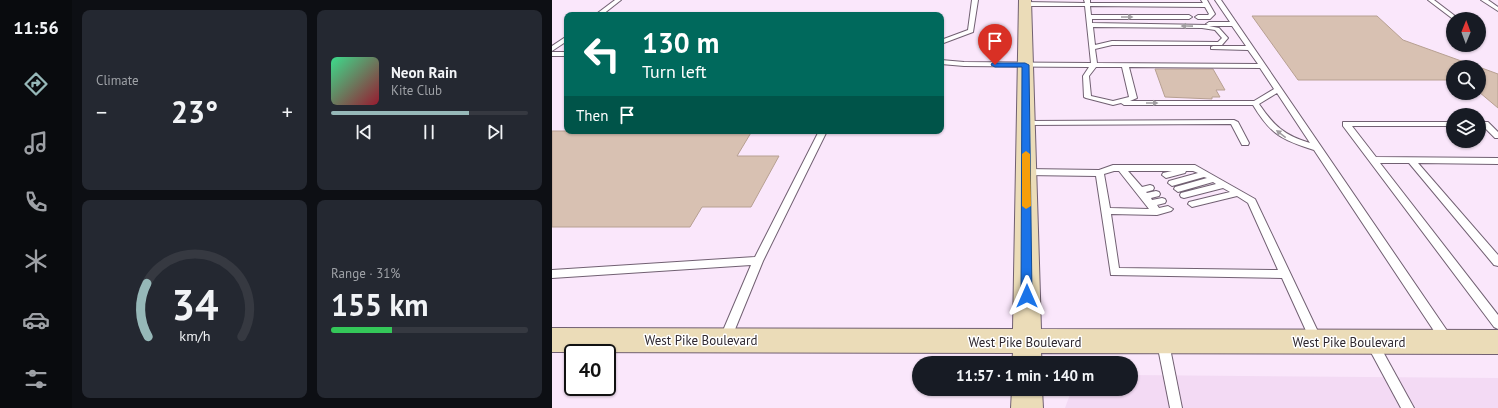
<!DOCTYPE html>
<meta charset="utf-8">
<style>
body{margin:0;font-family:"PT Sans",sans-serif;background:#242831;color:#f1f3f6;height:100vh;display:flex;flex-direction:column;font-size:15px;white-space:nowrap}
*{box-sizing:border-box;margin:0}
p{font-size:13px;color:#9ea1a6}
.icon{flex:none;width:22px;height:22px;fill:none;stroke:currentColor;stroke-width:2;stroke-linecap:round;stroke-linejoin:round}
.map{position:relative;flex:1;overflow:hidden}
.details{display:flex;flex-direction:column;gap:10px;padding:10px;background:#0d0f14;width:480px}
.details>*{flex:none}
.top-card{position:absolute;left:12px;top:12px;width:380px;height:122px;border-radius:8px;box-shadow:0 1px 3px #0004;background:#00695c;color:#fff;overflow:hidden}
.needle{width:26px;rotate:1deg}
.fabs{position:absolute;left:894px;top:12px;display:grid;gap:8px}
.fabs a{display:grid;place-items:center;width:40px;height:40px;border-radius:50%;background:#171b24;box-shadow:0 1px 3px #0004;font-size:20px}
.speed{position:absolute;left:12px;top:344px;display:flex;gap:8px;font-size:20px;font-weight:700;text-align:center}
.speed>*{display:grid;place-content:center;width:52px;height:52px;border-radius:50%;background:#171b24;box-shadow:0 1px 3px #0004;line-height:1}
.speed .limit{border:2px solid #111;border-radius:6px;background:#fff;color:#111}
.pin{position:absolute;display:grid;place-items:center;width:34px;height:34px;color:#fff;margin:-41px -17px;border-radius:50% 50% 50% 0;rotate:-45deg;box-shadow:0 0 4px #0007}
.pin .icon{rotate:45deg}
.me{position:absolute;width:44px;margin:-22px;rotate:0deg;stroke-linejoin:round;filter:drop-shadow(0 0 3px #0008)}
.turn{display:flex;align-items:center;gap:14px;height:84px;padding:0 12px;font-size:18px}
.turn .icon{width:52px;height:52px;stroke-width:2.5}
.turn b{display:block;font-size:28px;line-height:34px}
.then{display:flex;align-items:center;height:38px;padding:0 12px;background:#0003;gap:8px;font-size:15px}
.big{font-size:30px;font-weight:700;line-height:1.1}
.details .widget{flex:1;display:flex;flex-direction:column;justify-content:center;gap:6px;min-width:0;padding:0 14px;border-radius:8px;background:#242831}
.details .dial{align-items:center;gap:0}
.dial svg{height:104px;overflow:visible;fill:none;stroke:#363941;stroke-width:7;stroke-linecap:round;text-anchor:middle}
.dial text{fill:#f1f3f6;stroke:none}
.song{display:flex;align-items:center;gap:12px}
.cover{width:48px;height:48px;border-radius:6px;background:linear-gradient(135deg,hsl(150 70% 55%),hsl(350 70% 35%))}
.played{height:4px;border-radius:2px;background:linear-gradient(90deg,#96b8b8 70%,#363941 70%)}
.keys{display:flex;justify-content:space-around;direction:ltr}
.heat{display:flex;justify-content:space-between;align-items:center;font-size:22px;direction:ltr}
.charge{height:6px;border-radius:3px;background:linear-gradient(90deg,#34c759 31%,#363941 0)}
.details .tiles{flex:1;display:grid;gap:10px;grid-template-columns:repeat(2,1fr)}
.trip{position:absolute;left:360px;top:356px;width:226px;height:40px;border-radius:20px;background:#171b24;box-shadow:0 1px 3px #0004;font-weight:700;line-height:40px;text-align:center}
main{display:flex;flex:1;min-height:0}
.tabs{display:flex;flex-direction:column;width:72px;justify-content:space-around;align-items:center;background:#090b0e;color:#9ea1a6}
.tabs .icon{width:28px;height:28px}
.tabs .selected{color:#96b8b8}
.tabs b{font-size:18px;color:#f1f3f6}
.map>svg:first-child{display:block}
.built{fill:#f3daf4}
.building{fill:#d8c1b2;stroke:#b7a092}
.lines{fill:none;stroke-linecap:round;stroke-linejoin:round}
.lane-casing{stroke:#716072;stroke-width:2}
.secondary-casing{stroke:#716072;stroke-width:2}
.lane{fill:#fff;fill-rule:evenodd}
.secondary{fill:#ebdcb8;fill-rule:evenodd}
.oneway{fill:#a19ea1}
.route{fill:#1a73e8;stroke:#114b97}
.slow{fill:#f59e0b}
.labels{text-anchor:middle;stroke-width:3;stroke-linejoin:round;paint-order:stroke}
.near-street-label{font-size:13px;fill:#2f282f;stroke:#fff}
</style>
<main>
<nav class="tabs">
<b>11:56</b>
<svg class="icon selected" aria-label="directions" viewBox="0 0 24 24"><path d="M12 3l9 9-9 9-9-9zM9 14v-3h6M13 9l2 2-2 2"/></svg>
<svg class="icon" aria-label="music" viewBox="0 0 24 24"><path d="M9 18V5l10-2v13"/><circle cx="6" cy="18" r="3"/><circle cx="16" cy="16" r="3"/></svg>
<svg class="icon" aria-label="phone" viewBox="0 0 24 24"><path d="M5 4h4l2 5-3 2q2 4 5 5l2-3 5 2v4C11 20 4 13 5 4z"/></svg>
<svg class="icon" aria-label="climate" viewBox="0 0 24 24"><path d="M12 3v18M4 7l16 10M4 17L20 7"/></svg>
<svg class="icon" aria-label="car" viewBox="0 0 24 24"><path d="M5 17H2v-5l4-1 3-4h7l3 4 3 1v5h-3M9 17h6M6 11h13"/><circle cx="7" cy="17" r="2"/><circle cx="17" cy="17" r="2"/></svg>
<svg class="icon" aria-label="filters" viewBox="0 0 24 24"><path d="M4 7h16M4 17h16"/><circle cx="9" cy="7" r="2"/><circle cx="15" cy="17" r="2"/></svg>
</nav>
<section class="details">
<div class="tiles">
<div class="widget"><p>Climate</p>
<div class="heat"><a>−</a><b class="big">23°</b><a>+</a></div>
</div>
<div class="widget">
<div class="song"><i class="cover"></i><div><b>Neon Rain</b><p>Kite Club</p></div></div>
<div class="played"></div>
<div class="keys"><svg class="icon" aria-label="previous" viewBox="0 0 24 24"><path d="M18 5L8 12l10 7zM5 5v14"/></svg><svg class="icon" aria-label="pause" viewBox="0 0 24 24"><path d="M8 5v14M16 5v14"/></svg><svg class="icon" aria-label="next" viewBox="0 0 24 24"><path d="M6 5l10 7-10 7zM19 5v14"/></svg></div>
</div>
<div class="widget dial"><svg viewBox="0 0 100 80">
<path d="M14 69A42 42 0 1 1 86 69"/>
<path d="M14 69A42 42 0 0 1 13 28" stroke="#96b8b8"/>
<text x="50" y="56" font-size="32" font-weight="700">34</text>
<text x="50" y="72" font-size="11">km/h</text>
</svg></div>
<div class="widget"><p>Range · 31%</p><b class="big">155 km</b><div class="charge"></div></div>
</div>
</section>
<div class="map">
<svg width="946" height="408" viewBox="0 0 946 408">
<rect width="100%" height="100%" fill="#fae7fb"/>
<polygon class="built" points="579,375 946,378 946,408 513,408 520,389 579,389"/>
<g class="building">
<polygon points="700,16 825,16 851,40 926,67 901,67 901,80 746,80"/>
<polygon points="927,67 946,74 946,108 927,92"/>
<polygon points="603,69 661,69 673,90 664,90 668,97 660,97 660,99 613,97"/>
<polygon points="0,131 200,131 185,156 227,156 199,207 150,207 138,227 0,227"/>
</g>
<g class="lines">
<g class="lane-casing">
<g id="lane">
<polygon points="63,0 69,0 50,15 43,15"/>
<polygon points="420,0 426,0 421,32 389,44 389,40 416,30"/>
<path d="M532 0H538V3H651L649 0H655L663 14 658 19H646L643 17 646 15H656L657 14 653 7 538 6 539 15H637L640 17 637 19H540V23L656 25 654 24 657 22H678L663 0H669L898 335 900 339 898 343 894 344 890 343 762 150C730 140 719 135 701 105H572L569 103 561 105 534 98 532 97 531 76 537 67 412 66 389 64V60L412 62 539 63 533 6H473L470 4 473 2 533 3ZM657 26H680L694 46H661L659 47V49L696 50 706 64 545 63 543 49 560 45H670L676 38 667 28ZM541 27 650 28 663 30 670 38 666 42 560 41 543 45ZM544 67H570L577 97 561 101 539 96 537 76ZM577 67 708 68 722 89 702 101H578L585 98ZM725 93 758 143C732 135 722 126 707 104Z"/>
<polygon points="876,0 882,0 907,19 901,19"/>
<polygon points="929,0 936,0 946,7 946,11"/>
<polygon points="15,36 15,41 0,51 0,46"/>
<rect x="0" y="52" width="15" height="4"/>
<polygon points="682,120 686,122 697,143 696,145 690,145 679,124 474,125 470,123 474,121"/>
<polygon points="791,122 901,122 901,126 800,126 824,157 946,158 946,164 866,163 946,255 946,266 942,265 857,163 828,163 946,315 946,329 942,327 791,126"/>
<polygon points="927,122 936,122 946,132 946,138 943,138 931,126 927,126"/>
<polygon points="267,131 275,131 211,261 177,344 173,345 169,344 167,340 199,265 0,278 0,270 203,257"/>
<path d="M561 165H643L703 199 770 340 768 344 764 345 760 344 730 278 559 275 544 176 474 175 470 172 474 169 547 170ZM562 171H567L597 209 558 208 552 174ZM576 171H620L611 173 610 175 614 178 633 173 634 171H641L646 173 617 181 616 183 620 186 652 177 655 178 623 187 622 189 626 192 661 182 664 184 629 193 628 195 629 197 632 198 671 188 678 192 637 202 636 204 640 207 685 196 696 203 726 270 567 268 559 214 605 215 619 211 621 209 616 206 607 208 605 205 613 203 614 201 613 199 610 198 600 200 599 198 607 196 608 194 607 192 604 191 595 193 594 192 601 190 602 188 601 186 598 185 590 187Z"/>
<polygon points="611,338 615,339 617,343 630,408 618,408 605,343 607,339"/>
<polygon points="820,338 824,339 862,408 849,408 814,343 816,339"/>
</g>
</g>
<g class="secondary-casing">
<g id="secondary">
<polygon points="467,0 479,0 489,329 946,330 946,354 489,353 490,363 460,363 461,353 0,352 0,328 461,329"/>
<polygon points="460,389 490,389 491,408 459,408"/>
</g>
</g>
<use href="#lane" class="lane"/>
<use href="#secondary" class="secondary"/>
</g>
<defs><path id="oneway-solid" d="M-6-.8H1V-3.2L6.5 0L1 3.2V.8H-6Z"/></defs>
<g class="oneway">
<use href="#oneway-solid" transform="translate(575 17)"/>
<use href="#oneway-solid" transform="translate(635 26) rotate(-179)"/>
<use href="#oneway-solid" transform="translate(600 103)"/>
<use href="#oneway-solid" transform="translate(729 134) rotate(-142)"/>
</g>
<polygon class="route" points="440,63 473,63 477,65 480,296 479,299 471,299 469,296 470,67 443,67 439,65"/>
<polygon class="slow" points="474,151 478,154 479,206 474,209 470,206 470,154"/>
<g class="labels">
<g class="near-street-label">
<text x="149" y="345">West Pike Boulevard</text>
<text x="473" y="347">West Pike Boulevard</text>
<text x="797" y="347">West Pike Boulevard</text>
</g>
</g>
</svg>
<div class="fabs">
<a><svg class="needle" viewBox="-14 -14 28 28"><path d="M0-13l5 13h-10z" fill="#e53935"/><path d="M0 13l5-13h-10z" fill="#9ea1a6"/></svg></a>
<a><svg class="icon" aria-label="search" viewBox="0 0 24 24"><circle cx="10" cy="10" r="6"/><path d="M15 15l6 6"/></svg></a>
<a><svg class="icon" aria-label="layers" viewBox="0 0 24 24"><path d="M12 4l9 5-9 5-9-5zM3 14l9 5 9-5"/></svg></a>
</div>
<div class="speed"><div class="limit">40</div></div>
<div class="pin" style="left:443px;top:65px;background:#d93025"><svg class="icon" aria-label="arrive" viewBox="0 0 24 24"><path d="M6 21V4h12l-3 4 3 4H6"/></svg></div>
<svg class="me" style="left:475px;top:296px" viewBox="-20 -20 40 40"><path d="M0-17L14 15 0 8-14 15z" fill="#1a73e8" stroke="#fff" stroke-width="4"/></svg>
<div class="trip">11:57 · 1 min · 140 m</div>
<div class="top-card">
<div class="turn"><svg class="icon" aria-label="left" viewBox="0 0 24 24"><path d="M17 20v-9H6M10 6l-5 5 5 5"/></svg><div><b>130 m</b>Turn left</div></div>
<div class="then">Then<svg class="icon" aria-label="arrive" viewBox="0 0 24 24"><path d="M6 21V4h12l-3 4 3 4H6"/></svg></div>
</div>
</div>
</main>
